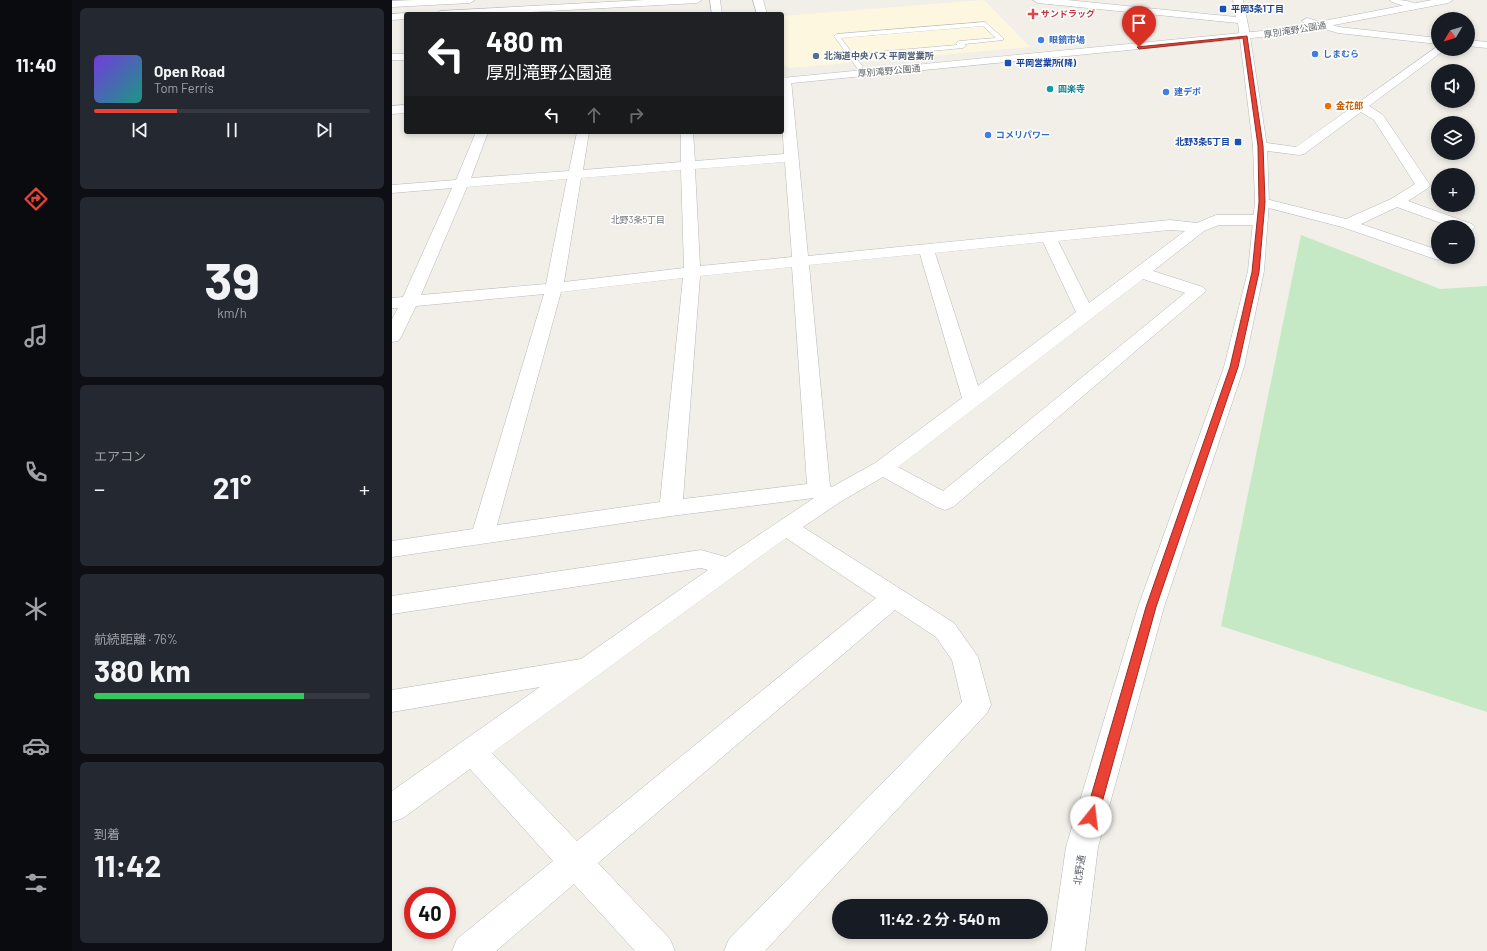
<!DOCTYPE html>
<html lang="ja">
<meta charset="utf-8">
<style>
body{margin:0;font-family:Barlow,"Noto Sans JP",sans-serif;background:#242831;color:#f1f3f6;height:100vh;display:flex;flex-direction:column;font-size:15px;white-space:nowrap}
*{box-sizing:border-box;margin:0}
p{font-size:13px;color:#9ea1a6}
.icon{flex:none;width:22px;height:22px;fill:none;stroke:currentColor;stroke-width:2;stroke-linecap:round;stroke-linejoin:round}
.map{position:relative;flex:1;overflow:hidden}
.panel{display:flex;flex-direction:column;gap:8px;padding:8px;background:#0d0f14;width:320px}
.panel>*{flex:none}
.top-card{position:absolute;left:12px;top:12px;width:380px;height:122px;border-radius:4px;box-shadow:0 2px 6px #0003;background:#202124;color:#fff;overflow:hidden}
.needle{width:26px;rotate:232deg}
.tools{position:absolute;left:1039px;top:12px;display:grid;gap:8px}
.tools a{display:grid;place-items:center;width:44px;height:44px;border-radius:50%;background:#171b24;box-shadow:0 2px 6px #0003;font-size:20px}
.speed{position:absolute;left:12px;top:887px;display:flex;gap:8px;font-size:20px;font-weight:700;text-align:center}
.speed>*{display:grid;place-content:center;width:52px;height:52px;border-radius:50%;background:#171b24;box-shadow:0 2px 6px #0003;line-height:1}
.speed .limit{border:6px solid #d22;background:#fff;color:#111}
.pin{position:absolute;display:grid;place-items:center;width:34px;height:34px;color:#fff;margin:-41px -17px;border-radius:50% 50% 50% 0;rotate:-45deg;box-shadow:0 0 4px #0007}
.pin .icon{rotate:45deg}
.me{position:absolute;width:44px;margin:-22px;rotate:16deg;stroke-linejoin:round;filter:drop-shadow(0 0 3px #0008)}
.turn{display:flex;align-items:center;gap:14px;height:84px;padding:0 16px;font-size:18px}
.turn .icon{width:52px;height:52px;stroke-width:2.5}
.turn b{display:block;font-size:28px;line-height:34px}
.lanes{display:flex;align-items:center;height:38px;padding:0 16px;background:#0003;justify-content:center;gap:20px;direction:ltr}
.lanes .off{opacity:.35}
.big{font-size:30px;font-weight:700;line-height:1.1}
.panel .card{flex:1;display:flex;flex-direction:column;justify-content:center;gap:6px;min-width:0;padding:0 14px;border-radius:6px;background:#242831}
.panel .dial{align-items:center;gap:0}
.dial b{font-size:52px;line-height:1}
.song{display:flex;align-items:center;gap:12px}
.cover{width:48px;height:48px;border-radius:6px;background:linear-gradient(135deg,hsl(260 70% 55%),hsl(170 70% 35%))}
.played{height:4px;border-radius:2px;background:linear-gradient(90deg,#ea4335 30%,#363941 30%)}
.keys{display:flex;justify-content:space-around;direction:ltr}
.heat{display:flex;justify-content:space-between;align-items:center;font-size:22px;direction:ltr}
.charge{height:6px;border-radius:3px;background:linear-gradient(90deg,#34c759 76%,#363941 0)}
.trip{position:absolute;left:440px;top:899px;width:216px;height:40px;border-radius:20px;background:#171b24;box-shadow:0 2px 6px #0003;font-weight:700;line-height:40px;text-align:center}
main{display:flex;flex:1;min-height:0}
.menu{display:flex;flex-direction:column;width:72px;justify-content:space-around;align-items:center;background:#090b0e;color:#9ea1a6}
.menu .icon{width:28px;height:28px}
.menu .current{color:#ea4335}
.menu b{font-size:18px;color:#f1f3f6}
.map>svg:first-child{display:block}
.commercial{fill:#fef7e0}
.green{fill:#c5e8c5}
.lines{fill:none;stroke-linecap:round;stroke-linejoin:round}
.service-casing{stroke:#b5b8bc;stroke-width:1}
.minor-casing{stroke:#b5b8bc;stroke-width:1}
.tertiary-casing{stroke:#b5b8bc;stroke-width:1}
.secondary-casing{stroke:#b6babf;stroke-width:1}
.service{fill:#fff;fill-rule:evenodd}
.minor{fill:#fff;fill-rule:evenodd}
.tertiary{fill:#fff;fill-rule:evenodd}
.secondary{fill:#fff;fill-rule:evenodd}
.route{fill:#ea4335;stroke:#982c22}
.transit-dot{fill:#1a4fb4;stroke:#fff;stroke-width:1.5}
.health-dot{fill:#e0444e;stroke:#fff;stroke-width:1.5}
.shop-dot{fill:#3f7fe0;stroke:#fff;stroke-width:1.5}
.service-dot{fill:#5c6f8a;stroke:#fff;stroke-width:1.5}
.culture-dot{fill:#0f9aa8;stroke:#fff;stroke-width:1.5}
.food-dot{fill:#e8710a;stroke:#fff;stroke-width:1.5}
.labels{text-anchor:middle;stroke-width:3;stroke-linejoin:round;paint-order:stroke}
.far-transit-label{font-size:9px;font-weight:bold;fill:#164399;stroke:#fff;text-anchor:start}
.far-health-label{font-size:9px;font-weight:bold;fill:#be3a42;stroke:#fff;text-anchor:start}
.far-street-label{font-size:9px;fill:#5f6368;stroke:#fff}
.far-shop-label{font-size:9px;font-weight:bold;fill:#366cbe;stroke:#fff;text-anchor:start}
.far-service-label{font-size:9px;font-weight:bold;fill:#4e5e75;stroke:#fff;text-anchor:start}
.far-culture-label{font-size:9px;font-weight:bold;fill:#0d838f;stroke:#fff;text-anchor:start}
.far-food-label{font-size:9px;font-weight:bold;fill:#c56008;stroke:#fff;text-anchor:start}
.far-neighbourhood-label{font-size:9px;fill:#70757a;stroke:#fff}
.street-label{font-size:10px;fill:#5f6368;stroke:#fff}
</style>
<main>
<nav class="menu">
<b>11:40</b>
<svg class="icon current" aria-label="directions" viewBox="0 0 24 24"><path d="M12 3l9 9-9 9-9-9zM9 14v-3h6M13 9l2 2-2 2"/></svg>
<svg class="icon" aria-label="music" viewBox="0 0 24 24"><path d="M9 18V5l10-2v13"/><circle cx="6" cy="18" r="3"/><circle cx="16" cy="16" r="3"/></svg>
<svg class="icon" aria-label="phone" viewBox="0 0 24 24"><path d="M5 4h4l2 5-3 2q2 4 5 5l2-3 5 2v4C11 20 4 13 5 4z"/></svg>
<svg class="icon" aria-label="climate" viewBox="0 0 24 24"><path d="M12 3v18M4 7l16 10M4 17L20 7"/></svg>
<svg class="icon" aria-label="car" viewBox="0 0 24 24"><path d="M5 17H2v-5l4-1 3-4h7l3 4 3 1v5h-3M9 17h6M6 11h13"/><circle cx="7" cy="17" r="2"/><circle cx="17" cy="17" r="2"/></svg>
<svg class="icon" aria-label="filters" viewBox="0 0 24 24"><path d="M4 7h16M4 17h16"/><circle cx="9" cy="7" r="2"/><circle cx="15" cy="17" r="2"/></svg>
</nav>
<section class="panel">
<div class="card">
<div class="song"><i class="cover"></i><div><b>Open Road</b><p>Tom Ferris</p></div></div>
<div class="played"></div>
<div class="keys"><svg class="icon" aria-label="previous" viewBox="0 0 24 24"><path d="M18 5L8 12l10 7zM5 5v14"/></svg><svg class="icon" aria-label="pause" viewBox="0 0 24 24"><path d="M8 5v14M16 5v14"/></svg><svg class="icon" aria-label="next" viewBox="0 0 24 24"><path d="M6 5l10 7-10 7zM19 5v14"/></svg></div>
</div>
<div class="card dial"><b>39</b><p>km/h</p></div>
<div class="card"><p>エアコン</p>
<div class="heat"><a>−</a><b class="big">21°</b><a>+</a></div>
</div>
<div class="card"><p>航続距離 · 76%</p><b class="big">380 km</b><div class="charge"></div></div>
<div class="card"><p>到着</p><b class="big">11:42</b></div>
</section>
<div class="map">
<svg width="1095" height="951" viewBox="0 0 1095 951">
<rect width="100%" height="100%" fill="#f1efe8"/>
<polygon class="commercial" points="592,0 638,47 398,68 393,67 390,55 390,16"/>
<polygon class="green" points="909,235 1048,289 1095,286 1095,712 829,626"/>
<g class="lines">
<g class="service-casing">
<path id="service" d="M593 22 611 38V40L573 44 574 46 571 48 464 58 471 67 467 69 465 68 442 36 445 34ZM591 26 604 38 567 41 564 43 565 45 461 54 449 38Z"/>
</g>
<g class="minor-casing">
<g id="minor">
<polygon points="253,0 310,0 305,3 101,14 43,14 48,11"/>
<polygon points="318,0 328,0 330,14 320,14"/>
<path d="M998 0C1008 0 1019 0 1026 6L1021 9 1000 2Z"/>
<polygon points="14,13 17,14 14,14 14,19 0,20 0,14"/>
<polygon points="915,18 947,27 1046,38 1046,44 946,33 912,23 910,21"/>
<polygon points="1076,40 1095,42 1095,48 1076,46"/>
<polygon points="1046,46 1046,49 1052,49 1051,51 977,106 991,115 1038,185 1036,188 1016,201 1080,224 1083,227 1080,230 1076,231 1076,227 1060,227 1005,207 969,224 1046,250 1046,257 1053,257 1052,258 1046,260 1040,258 950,227 865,205 863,202 865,199 870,198 954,219 999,199 1023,184 982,120 969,112 912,154 907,155 868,150 863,149 861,146 863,143 868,142 904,147"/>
<rect x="0" y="54" width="14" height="6"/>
<path d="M390 77 397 78 399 80 416 256 778 220 805 223 824 215H868L873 217 876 220 873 223 868 225H827L812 231 761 271 811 287 814 291 561 507 553 510 545 507 491 477 448 502 411 527 562 623 586 657 599 705 595 713 373 951H332L337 939 570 702 560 660 544 637 503 610 206 863 278 939 283 951H243L182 884 104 951H60L65 939 161 861 78 769 11 818 0 822V791L148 687 0 712V690L189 659 316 570 309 568 0 614V596L309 550 334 557 422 498 279 516 0 557V541L81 529 152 294 24 306 9 337 6 341 0 342V319L6 308H0V298L11 297 60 188 0 193V185L64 180 84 132H96L79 178 177 171 185 132H197L191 170 289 162V132H301L303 161 392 154 390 119ZM393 162 400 257 308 266 303 169ZM289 170 292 268 172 282 189 178ZM175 179 154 284 29 295 75 187ZM778 230 793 231 697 303 666 241ZM651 242 684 312 586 386 543 253ZM528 254 570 398 483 463 440 487 438 486 417 265ZM400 267 415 484 291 499 308 276ZM291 278 268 502 105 525 169 292ZM751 279 793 293 551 491 506 467ZM394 538 484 598 185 841 100 753Z"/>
</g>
</g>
<g class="tertiary-casing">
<g id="tertiary">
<polygon points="23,0 83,0 78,3 0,7 0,1"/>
<polygon points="361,0 371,0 375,14 365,14"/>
<polygon points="641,0 675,0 844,17 841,0 851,0 857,30 875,146 877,202 872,271 852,367 772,607 706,847 693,951 659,951 674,847 746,607 832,367 856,271 863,202 861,146 846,23 646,3"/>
</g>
</g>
<g class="secondary-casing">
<g id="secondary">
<polygon points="1040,0 1061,0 1056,3 890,35 390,84 390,78 890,29"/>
<polygon points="14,105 14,113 0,114 0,106"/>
</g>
</g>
<use href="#service" class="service"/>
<use href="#minor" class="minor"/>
<use href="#tertiary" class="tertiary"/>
<use href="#secondary" class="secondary"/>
</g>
<polygon class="route" points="855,36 871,146 873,202 867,272 846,367 764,607 706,817 704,821 699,822 695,821 693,817 754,607 838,367 860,272 867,202 866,146 851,38 747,49 745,47"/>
<g class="transit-dot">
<rect x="827" y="5" width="8" height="8" rx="2"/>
<rect x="612" y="59" width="8" height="8" rx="2"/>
<rect x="842" y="138" width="8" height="8" rx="2"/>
</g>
<path class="health-dot" d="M639 8h4v4h4v4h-4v4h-4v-4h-4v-4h4z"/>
<g class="shop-dot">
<circle cx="649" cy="40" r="4"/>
<circle cx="923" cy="54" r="4"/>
<circle cx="774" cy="92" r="4"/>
<circle cx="596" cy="135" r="4"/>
</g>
<circle class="service-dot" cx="424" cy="56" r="4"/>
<circle class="culture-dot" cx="658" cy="89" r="4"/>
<circle class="food-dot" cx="936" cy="106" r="4"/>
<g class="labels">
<g class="far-transit-label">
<text x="839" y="12">平岡3条1丁目</text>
<text x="624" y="66">平岡営業所(降)</text>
<text x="838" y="145" text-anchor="end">北野3条5丁目</text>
</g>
<g class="far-health-label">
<text x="649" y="17">サンドラッグ</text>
</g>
<g class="far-street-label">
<text transform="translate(903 30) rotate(-9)" y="3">厚別滝野公園通</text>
<text transform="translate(497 71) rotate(-5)" y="3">厚別滝野公園通</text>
</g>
<g class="far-shop-label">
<text x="657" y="43">眼鏡市場</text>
<text x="931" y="57">しまむら</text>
<text x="782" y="95">建デポ</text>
<text x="604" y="138">コメリパワー</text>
</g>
<g class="far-service-label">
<text x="432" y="59">北海道中央バス 平岡営業所</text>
</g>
<g class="far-culture-label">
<text x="666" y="92">圓楽寺</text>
</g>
<g class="far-food-label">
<text x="944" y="109">金花郎</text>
</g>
<g class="far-neighbourhood-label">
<text x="246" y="223">北野3条5丁目</text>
</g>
<g class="street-label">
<text transform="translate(687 870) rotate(-82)" y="4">北野通</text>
</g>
</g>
</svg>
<div class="tools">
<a><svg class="needle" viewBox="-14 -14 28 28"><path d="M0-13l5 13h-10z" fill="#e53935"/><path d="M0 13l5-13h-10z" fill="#9ea1a6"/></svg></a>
<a><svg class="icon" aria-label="sound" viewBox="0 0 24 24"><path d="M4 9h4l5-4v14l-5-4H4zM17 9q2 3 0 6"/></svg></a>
<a><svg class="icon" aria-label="layers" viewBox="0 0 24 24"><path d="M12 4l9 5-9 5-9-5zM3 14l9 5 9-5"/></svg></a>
<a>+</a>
<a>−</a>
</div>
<div class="speed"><div class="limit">40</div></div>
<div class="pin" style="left:747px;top:47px;background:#d93025"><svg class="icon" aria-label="arrive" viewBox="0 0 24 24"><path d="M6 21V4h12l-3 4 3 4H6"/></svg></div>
<svg class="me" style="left:699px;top:817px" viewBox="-20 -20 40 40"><circle r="19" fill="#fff"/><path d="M0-13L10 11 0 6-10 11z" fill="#ea4335"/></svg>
<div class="trip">11:42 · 2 分 · 540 m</div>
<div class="top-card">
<div class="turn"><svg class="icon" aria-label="left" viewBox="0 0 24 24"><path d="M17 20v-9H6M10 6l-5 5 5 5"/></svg><div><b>480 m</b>厚別滝野公園通</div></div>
<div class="lanes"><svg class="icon" aria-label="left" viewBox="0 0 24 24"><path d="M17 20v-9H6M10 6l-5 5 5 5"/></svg><svg class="icon off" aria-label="ahead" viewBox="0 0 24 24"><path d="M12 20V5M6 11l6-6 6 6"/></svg><svg class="icon off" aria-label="right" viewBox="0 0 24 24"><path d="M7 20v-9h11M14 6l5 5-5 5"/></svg></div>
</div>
</div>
</main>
